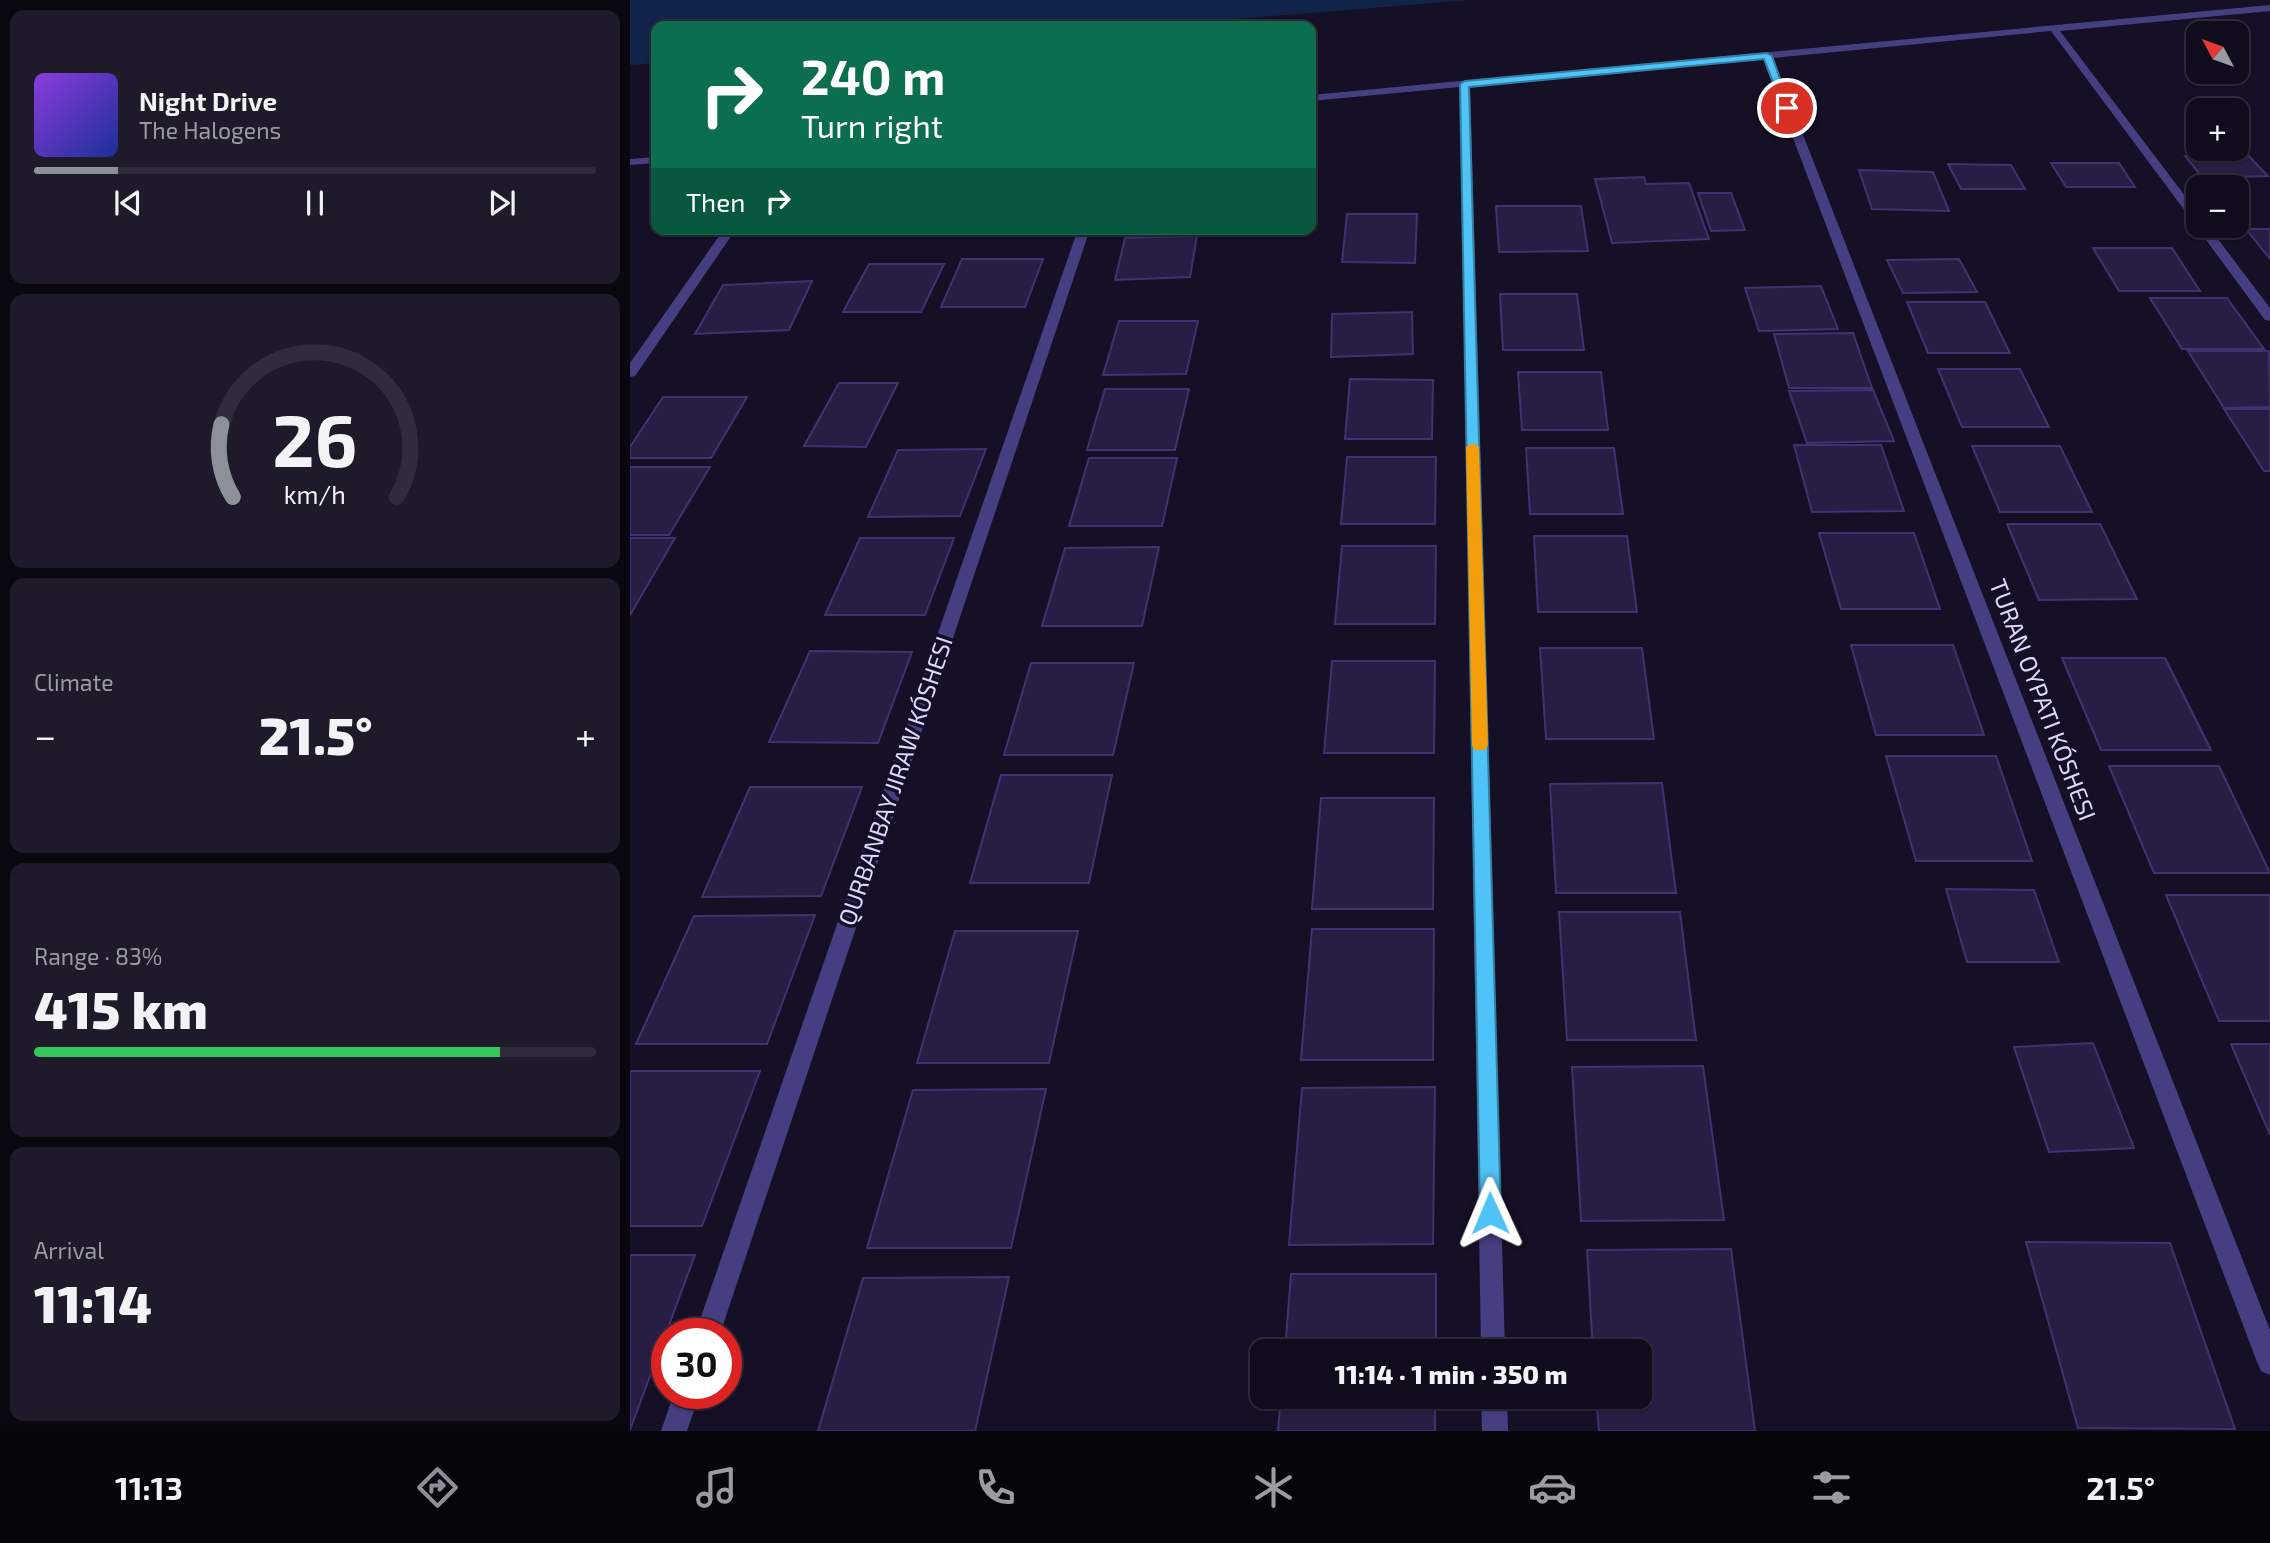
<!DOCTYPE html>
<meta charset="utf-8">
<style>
body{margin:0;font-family:"Exo 2",sans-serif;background:#1e1a29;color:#f1f3f6;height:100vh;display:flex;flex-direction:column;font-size:26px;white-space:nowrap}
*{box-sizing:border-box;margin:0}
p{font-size:23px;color:#9c9ba3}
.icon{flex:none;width:38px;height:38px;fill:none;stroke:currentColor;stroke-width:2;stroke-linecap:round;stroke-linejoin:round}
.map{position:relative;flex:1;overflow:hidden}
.sheet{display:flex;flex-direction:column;gap:10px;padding:10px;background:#09070f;width:630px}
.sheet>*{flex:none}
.top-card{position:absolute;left:21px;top:21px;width:665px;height:214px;border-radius:14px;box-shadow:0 2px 5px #0004,0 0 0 2px #302c3b;background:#0b6e4f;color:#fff;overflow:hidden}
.needle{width:46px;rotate:311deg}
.buttons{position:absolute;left:1556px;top:21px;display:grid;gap:14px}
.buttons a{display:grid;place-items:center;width:63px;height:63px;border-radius:14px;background:#100c1c;box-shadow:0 2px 5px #0004,0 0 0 2px #302c3b;font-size:35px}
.speed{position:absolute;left:21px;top:1318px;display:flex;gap:14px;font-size:35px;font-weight:700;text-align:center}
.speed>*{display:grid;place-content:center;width:91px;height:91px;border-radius:50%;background:#100c1c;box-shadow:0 2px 5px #0004,0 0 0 2px #302c3b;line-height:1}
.speed .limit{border:10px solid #d22;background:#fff;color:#111}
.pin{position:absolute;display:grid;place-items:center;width:60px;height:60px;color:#fff;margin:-30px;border:4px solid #fff;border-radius:50%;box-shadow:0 2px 7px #0007}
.me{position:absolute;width:77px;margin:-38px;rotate:359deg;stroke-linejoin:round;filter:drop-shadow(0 0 5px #0008)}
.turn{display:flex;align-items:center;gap:24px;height:147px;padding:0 35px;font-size:32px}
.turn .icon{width:91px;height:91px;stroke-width:2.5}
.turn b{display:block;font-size:49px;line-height:60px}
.then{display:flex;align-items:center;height:66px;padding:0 35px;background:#0003;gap:14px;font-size:26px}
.big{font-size:52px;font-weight:800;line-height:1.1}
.sheet .widget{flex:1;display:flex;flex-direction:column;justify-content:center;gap:10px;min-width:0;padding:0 24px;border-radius:14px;background:#1e1a29}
.sheet .dial{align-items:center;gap:0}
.dial svg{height:182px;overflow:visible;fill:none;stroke:#302c3b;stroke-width:7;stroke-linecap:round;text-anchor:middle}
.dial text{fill:#f1f3f6;stroke:none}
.song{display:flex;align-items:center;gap:21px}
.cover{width:84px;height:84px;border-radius:10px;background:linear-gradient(135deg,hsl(270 70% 55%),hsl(230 70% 35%))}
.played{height:7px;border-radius:4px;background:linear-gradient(90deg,#8c9099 15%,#302c3b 15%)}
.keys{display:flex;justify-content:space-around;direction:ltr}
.heat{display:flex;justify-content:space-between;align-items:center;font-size:38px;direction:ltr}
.charge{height:10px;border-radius:5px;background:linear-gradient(90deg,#34c759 83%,#302c3b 0)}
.trip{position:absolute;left:620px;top:1339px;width:402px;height:70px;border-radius:14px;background:#100c1c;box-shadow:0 2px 5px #0004,0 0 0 2px #302c3b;font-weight:800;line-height:70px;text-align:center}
.tabs{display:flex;height:112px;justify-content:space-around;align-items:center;background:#06050b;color:#9c9ba3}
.tabs .icon{width:49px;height:49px}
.tabs .selected{color:#8c9099}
.tabs b{font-size:32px;color:#f1f3f6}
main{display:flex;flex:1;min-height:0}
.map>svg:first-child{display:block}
.water{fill:#112348}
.building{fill:#281d45;stroke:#413170;stroke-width:2}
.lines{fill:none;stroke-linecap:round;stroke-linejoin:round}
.street{fill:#453e81;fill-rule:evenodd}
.route{fill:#4fc3f7;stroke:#337fa1;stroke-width:2}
.slow{fill:#f59e0b}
.labels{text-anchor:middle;stroke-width:7;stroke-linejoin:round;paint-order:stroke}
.street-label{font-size:24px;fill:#ddd7fd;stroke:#151025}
</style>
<main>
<section class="sheet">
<div class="widget">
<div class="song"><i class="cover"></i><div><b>Night Drive</b><p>The Halogens</p></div></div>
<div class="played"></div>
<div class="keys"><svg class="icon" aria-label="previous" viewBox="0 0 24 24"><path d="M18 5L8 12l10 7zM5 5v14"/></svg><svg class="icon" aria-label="pause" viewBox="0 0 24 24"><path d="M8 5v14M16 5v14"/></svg><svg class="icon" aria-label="next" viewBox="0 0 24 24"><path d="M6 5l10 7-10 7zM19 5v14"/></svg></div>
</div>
<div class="widget dial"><svg viewBox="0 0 100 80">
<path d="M14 69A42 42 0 1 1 86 69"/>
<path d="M14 69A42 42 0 0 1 9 37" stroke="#8c9099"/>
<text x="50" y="56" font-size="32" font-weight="700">26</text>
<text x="50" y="72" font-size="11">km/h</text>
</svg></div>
<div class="widget"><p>Climate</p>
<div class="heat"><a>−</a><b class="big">21.5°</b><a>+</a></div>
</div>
<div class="widget"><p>Range · 83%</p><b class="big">415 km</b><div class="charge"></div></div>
<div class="widget"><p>Arrival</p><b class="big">11:14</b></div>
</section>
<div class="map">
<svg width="1640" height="1431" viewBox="0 0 1640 1431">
<rect width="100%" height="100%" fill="#151025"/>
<polygon class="water" points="0,0 840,0 520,26 26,26 26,63 0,65"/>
<g class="building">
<polygon points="1617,154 1638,176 1573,178 1555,156"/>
<polygon points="1421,163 1489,163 1505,187 1436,187"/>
<polygon points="1318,164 1381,165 1395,189 1331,189"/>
<polygon points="1229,170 1303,172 1319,211 1242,209"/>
<polygon points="1014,177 1016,184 1059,183 1079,239 982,243 965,179"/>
<polygon points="1068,193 1101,193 1115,230 1081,231"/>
<polygon points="866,206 951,206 958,251 869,252"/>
<polygon points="717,214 787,214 785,263 712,262"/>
<polygon points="1616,229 1640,229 1640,259"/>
<polygon points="567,236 560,277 485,280 495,238"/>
<polygon points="1463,248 1542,248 1570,291 1489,291"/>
<polygon points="332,259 413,259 395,307 311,307"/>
<polygon points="1329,259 1347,292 1273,293 1257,260"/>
<polygon points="239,264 314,264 291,312 213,312"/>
<polygon points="182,281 159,330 65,334 93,285"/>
<polygon points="1191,286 1208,329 1129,331 1115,288"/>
<polygon points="870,294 947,294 954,350 873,350"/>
<polygon points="1520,298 1597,298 1634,349 1552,349"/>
<polygon points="1277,302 1355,302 1380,353 1298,353"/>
<polygon points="782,312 783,354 701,357 702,314"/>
<polygon points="489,321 568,321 556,374 473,375"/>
<polygon points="1223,333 1242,388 1159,388 1144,334"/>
<polygon points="1558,351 1639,351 1640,407 1594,408"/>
<polygon points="1308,369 1390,369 1419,427 1332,427"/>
<polygon points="888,372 971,372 978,430 892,430"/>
<polygon points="720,379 803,380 802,439 715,439"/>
<polygon points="209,383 268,383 236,447 174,446"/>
<polygon points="475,389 559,389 545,450 457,450"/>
<polygon points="1243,390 1264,441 1177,443 1159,391"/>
<polygon points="33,397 117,397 81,458 0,458 0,447"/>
<polygon points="1594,409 1640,409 1640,471 1634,471"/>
<polygon points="1164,445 1251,445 1274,511 1182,512"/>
<polygon points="1342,446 1430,446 1462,512 1370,512"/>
<polygon points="896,448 984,448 993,514 900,514"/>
<polygon points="356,449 330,516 238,517 268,450"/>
<polygon points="717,457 806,457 805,524 711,524"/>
<polygon points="459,458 547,458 532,526 439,526"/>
<polygon points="0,467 80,467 39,535 0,535"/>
<polygon points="1377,524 1470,524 1507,599 1409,600"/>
<polygon points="1189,533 1284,533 1310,609 1211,609"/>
<polygon points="904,536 997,536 1007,612 908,612"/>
<polygon points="0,538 45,538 0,615"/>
<polygon points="230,538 324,538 295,615 195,615"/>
<polygon points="712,546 806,546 805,624 705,624"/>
<polygon points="529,547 512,626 412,626 435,548"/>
<polygon points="1221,645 1323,645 1354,735 1246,735"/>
<polygon points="910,648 1012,648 1024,739 916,739"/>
<polygon points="180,651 282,652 248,743 139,742"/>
<polygon points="1432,658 1535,658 1581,750 1471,750"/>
<polygon points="702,661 805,661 804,753 694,753"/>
<polygon points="401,663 504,663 483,755 374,755"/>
<polygon points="1256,756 1366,756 1402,861 1286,861"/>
<polygon points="1479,766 1589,766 1640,873 1524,873"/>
<polygon points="371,775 482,775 459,883 340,883"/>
<polygon points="1032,783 1046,893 926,893 920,784"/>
<polygon points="120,787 232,787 191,896 72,897"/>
<polygon points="691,798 804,798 803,909 682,909"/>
<polygon points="1316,889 1404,890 1429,962 1337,962"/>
<polygon points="1536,895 1640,895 1640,1021 1589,1021"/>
<polygon points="929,912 1050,912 1066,1040 937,1040"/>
<polygon points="185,915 137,1044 6,1044 64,916"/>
<polygon points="682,929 804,929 803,1060 671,1060"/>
<polygon points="325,931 448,931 419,1063 287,1063"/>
<polygon points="1463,1043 1504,1148 1419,1152 1384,1047"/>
<polygon points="1601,1044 1640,1044 1640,1135"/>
<polygon points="1073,1066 1094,1220 951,1221 942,1067"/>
<polygon points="0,1071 130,1071 72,1226 0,1226"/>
<polygon points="805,1087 803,1244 659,1245 672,1088"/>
<polygon points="416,1089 381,1248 237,1248 283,1090"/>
<polygon points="1396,1242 1540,1243 1605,1429 1448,1428"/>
<polygon points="1101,1249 1125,1431 969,1431 966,1396 1010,1396 1010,1351 963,1351 957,1250"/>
<polygon points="0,1255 65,1255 0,1430"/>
<polygon points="661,1274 806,1274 806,1351 655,1351"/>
<polygon points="379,1277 345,1431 188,1431 233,1278"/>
<polygon points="651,1396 805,1396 805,1431 648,1431"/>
</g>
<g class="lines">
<g class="street">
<polygon points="1640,5 1640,11 1430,31 1568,213 1568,226 1578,226 1640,308 1640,321 1635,320 1568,229 1567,224 1564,223 1421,31 1143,58 1640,1330 1640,1375 1631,1371 1627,1362 1133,59 840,86 875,1351 851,1351 830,87 681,101 681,95"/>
<polygon points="26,157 26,163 0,165 0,159"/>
<polygon points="94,229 106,229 5,376 0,377 0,363"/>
<polygon points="448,229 460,229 90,1334 65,1334"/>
<polygon points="44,1393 70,1393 57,1431 31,1431"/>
<polygon points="851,1396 877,1396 878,1431 852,1431"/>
</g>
</g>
<polygon class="route" points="1137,53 1142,56 1161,110 1153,108 1134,59 839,87 871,1213 868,1221 860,1224 853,1221 850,1213 830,84 835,81"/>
<polygon class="slow" points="843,443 849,447 858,745 855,750 844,750 842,745 836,447"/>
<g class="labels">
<g class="street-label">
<text transform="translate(1412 700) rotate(69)" y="8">TURAN OYPATI KÓSHESI</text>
<text transform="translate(266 781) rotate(-71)" y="8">QURBANBAY JIRAW KÓSHESI</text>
</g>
</g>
</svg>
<div class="buttons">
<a><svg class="needle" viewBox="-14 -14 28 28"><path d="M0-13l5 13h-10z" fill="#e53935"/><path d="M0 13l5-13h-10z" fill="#9c9ba3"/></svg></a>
<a>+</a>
<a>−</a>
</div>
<div class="speed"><div class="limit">30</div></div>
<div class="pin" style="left:1157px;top:108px;background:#d93025"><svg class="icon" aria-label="arrive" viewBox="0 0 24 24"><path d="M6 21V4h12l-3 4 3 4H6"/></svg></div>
<svg class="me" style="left:860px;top:1213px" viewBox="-20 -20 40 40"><path d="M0-17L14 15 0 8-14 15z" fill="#4fc3f7" stroke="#fff" stroke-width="4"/></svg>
<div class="trip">11:14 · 1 min · 350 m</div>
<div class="top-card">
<div class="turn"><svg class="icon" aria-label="right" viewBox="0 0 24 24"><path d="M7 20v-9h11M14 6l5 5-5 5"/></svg><div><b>240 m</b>Turn right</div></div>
<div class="then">Then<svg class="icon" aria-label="right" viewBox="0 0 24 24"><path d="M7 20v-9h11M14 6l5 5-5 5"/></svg></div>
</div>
</div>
</main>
<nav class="tabs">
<b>11:13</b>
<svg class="icon selected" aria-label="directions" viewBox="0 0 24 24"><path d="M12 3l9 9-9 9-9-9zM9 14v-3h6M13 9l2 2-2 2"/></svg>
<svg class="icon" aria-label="music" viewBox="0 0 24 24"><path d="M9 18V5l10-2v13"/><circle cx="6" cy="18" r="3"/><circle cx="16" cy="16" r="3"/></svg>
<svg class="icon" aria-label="phone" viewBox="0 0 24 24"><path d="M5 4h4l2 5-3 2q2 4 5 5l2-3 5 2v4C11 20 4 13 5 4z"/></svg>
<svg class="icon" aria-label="climate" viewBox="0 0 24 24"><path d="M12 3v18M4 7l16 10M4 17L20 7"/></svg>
<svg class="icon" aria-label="car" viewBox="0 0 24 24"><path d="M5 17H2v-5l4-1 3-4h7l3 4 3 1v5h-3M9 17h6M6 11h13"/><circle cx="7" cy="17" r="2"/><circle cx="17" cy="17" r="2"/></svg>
<svg class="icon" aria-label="filters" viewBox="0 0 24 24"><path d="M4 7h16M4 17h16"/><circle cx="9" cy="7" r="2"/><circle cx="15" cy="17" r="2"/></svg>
<b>21.5°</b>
</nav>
